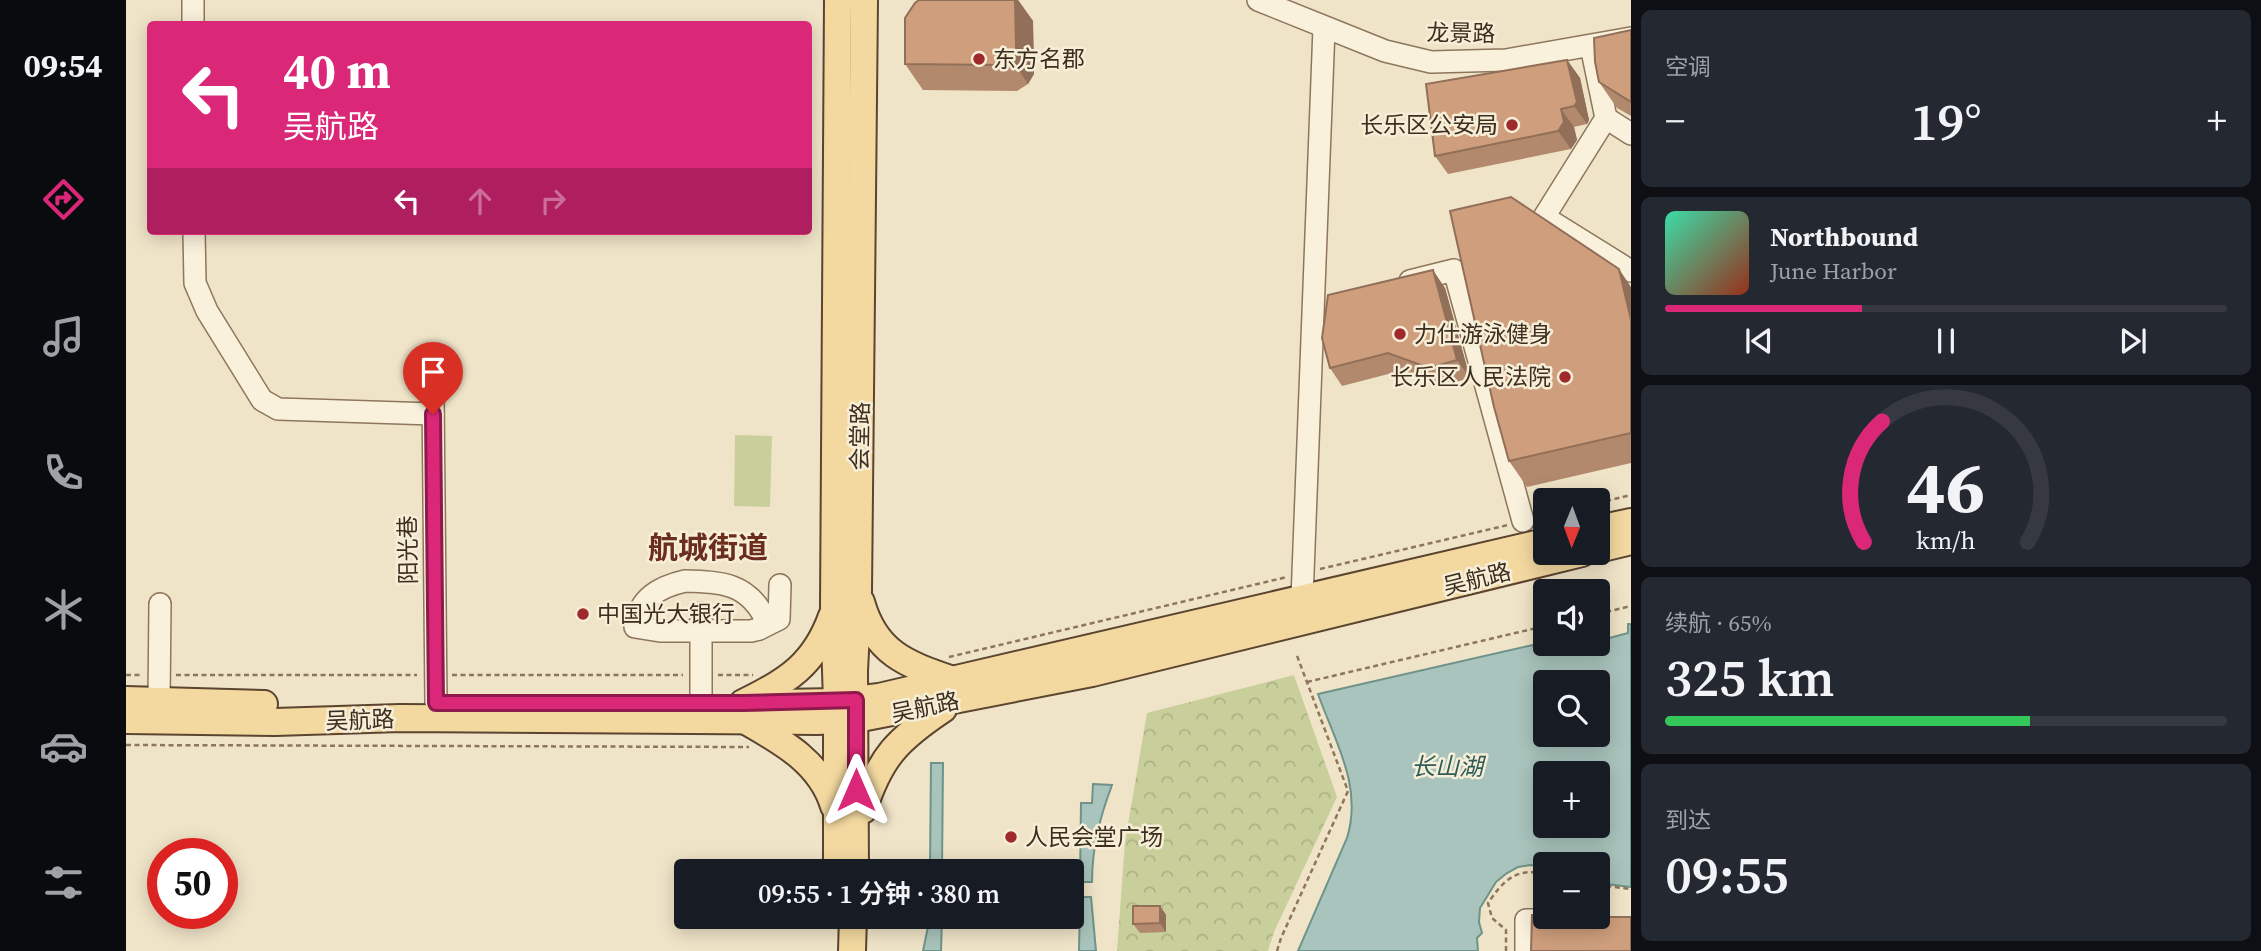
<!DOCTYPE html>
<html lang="zh">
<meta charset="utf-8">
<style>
body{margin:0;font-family:"Source Serif 4","Noto Sans SC",serif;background:#242831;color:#f1f3f6;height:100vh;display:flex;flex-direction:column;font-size:26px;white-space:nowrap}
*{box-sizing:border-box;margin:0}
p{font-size:23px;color:#9ea1a6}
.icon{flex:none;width:38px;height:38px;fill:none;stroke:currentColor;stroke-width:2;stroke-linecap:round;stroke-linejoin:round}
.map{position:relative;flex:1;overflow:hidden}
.panel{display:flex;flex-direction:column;gap:10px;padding:10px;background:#0d0f14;width:630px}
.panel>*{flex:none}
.hud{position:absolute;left:21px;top:21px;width:665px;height:214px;border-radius:7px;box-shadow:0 4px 18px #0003;background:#db2777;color:#fff;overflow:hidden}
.needle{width:46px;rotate:181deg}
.fabs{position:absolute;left:1407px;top:488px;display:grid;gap:14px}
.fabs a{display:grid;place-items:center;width:77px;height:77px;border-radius:7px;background:#171b24;box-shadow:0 4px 18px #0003;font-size:35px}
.speed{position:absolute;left:21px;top:838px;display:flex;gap:14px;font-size:35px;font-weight:700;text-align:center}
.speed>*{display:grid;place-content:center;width:91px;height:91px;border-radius:50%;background:#171b24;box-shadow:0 4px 18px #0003;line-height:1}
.speed .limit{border:10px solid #d22;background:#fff;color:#111}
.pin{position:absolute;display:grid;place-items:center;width:60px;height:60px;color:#fff;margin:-72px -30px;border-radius:50% 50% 50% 0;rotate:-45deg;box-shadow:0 0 7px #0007}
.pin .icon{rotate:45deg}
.me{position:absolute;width:77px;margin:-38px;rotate:0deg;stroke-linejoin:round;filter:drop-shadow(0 0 5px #0008)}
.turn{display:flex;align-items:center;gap:24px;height:147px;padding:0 21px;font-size:32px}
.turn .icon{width:91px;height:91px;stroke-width:2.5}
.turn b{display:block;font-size:49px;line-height:60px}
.lanes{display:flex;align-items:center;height:66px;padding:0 21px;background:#0003;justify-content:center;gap:35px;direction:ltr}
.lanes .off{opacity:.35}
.big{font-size:52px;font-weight:600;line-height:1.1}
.panel .widget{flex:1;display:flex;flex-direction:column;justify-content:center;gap:10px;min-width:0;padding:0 24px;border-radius:10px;background:#242831}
.panel .dial{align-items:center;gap:0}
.dial svg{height:182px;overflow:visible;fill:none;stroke:#363941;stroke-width:7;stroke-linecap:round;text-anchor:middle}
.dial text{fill:#f1f3f6;stroke:none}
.song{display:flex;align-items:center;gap:21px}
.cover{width:84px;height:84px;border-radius:10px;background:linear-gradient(135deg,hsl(160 70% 55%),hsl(10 70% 35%))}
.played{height:7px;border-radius:4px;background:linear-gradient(90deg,#db2777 35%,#363941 35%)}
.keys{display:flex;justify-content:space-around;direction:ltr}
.heat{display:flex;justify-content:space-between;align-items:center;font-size:38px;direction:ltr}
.charge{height:10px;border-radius:5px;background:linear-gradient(90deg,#34c759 65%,#363941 0)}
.trip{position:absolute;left:548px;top:859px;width:410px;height:70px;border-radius:7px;background:#171b24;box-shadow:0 4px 18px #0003;font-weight:600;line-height:70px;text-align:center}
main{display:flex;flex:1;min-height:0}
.tab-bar{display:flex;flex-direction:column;width:126px;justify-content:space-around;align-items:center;background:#090b0e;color:#9ea1a6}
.tab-bar .icon{width:49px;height:49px}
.tab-bar .on{color:#db2777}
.tab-bar b{font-size:32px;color:#f1f3f6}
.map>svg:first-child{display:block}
.forest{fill:url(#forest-crowns)}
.pitch{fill:#c9cf9b}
.water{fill:#a9c4bc;stroke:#6f938a;stroke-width:2;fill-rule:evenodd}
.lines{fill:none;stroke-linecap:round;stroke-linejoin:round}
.minor-casing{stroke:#8d765c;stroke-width:24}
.major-casing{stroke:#5b4430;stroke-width:30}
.path{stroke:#8d765c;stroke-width:2.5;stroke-dasharray:5 3.5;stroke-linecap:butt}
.minor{stroke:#faf1dc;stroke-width:21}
.major{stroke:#f3d9a0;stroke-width:26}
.wall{fill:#b2896c}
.shaded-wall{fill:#916f58}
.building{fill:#cf9f7d;stroke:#916f58;stroke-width:2}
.route-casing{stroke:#8e194d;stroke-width:18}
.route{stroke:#db2777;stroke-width:12}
.poi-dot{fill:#9e2a2b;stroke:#f7eed8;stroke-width:2.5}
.labels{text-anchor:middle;stroke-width:5;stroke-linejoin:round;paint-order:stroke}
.street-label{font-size:23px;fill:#3d2e20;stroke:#f7eed8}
.poi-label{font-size:23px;fill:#3d2e20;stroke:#f7eed8;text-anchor:start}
.water-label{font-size:24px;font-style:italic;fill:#2f5d5a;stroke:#f7eed8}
.district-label{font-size:30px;font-weight:bold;fill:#6b2e1e;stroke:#f7eed8}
</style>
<main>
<nav class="tab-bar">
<b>09:54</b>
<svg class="icon on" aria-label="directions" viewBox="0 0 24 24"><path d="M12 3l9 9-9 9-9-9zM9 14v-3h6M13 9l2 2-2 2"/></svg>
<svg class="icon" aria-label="music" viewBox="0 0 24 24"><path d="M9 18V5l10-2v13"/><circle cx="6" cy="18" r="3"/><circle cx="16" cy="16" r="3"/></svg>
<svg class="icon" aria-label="phone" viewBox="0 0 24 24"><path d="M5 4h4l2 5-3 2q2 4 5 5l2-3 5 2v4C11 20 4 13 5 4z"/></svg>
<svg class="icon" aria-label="climate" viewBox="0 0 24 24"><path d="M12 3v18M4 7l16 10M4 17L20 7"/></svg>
<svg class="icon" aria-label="car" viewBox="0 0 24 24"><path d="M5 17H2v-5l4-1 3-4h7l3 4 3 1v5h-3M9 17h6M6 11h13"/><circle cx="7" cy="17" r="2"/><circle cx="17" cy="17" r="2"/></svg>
<svg class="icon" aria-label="filters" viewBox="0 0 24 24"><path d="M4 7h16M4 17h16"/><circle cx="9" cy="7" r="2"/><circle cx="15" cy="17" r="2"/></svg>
</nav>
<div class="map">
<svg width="1505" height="951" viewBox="0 0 1505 951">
<defs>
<pattern id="forest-crowns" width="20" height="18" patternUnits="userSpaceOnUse" patternTransform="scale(1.75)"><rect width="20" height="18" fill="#c9cf9b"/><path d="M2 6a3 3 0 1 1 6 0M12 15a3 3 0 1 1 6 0" fill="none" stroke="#aeb285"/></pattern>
</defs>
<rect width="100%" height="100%" fill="#f0e4c8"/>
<polygon class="forest" points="1168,675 1211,797 1148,932 1142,951 991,951 999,842 1021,713"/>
<polygon class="pitch" points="609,435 646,436 644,507 608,506"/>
<g class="water">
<path d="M1502 624H1505V887L1472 883V864H1419V867L1405 865 1392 867 1381 873 1370 882 1354 908 1353 922 1356 933 1351 938 1352 951H1172L1221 838C1237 786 1209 742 1192 694L1407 645 1409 651 1431 645 1433 650 1459 644H1472V641L1502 633ZM1419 682H1472V735H1419ZM1419 774H1472V826H1419Z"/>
<polygon points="805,763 817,763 816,871 804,871"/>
<path d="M967 784 986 785C974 817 966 847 966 882H954L955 803H966Z"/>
<polygon points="954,897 965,897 970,951 953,951"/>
<polygon points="804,917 816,917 815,951 797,951"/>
</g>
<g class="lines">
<g class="minor-casing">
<g id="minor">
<polyline points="67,0 67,24"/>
<polyline points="1132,0 1259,51 1305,62 1380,60 1505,38"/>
<polyline points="1465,46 1480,118"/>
<polyline points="1505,134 1480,118 1418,217 1505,271"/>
<polyline points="68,231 69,283 81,311 136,400 152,409 307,414"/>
<polyline points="1284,281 1328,270 1397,521"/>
<polyline points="307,396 310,703"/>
<path d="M559 581C596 582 622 583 640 620L633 629 625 631H534L509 627C513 598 533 587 559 581Z"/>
<polyline points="1176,599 1198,28"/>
<polyline points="633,629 653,619 654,585"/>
<polyline points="33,701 34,604"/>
<polyline points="575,703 575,613"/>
<polyline points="1400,951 1400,920 1433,920"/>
</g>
</g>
<g class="major-casing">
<g id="major">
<polyline points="1472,529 1505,522"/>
<polyline points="1472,549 1505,541"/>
<path d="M735 602C749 653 780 664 827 680"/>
<polyline points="0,700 138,704"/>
<path d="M617 703C661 682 689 664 706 616"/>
<polyline points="653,703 711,702 753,697 1419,542"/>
<polyline points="0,720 149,722 274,718 691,721 730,719 966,673 1456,553"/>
<path d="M620 721C657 742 695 763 708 806"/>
<path d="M737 810C754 757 772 739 817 709"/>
<polyline points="711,872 711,702 708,607 712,0"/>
<polyline points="729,872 728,671 732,591 738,0"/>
<polyline points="726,951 727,917"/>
</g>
</g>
<g class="path">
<polyline points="1472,503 1505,495"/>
<polyline points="1194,569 1382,525"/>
<polyline points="1472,614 1505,606"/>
<polyline points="823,657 1161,577"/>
<polyline points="0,675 15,675"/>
<polyline points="50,675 291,675"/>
<polyline points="326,675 557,675"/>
<polyline points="592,675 627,675"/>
<polyline points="1181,682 1419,626"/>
<polyline points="0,745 623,747"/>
<polyline points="1472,885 1505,889"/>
<polyline points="1151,951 1155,938 1222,791 1170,653"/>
<path d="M1380 951V930L1366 918 1362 903C1377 881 1390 867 1419 874"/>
</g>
<use href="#minor" class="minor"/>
<use href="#major" class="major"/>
</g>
<g class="wall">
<polygon points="793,0 892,0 907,21 908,74 902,84 891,91 797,90 779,64"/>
<polygon points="1505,30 1505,116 1491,108 1473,82"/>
<polygon points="1441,60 1454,78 1463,120 1461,124 1448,127 1451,140 1445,149 1322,174 1309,156"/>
<polygon points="1505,287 1505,463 1401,487 1383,461"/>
<polygon points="1319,288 1344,378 1316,386 1274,371 1216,386 1204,368"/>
<polygon points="1034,906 1040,915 1040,932 1014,933 1007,924"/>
</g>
<g class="shaded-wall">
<polygon points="889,0 892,0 907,21 908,74 902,84 884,57"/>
<polygon points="1441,60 1454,78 1463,120 1461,124 1448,106"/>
<polygon points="1435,109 1448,127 1451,140 1445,149 1432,131"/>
<polygon points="1493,269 1505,287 1505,320"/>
<polygon points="1307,270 1319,288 1344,378 1331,360"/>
<polygon points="1034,906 1040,915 1040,932 1034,923"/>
</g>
<g class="building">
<polygon points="793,0 889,0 890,48 884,57 873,65 779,64 779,18 789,3"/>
<polygon points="1505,30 1505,102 1473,82 1469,62 1468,38"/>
<polygon points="1441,60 1451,102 1448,106 1435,109 1438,122 1432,131 1309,156 1300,84"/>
<polygon points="1385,197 1493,269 1505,320 1505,433 1383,461 1368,407 1324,211"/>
<polygon points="1307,270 1331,360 1303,368 1262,353 1204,368 1196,338 1202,295"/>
<polygon points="1007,906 1034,906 1034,923 1007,924"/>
<polygon points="1406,915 1419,915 1419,917 1505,917 1505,951 1405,951"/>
</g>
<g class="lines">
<g class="route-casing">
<polyline id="route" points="307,414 310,703 617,703 730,700 730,790"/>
</g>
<use href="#route" class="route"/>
</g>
<g class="poi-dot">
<circle cx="853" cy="59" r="7"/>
<circle cx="1386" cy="125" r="7"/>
<circle cx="1274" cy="334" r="7"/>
<circle cx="1439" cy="377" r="7"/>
<circle cx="457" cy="614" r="7"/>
<circle cx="885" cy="837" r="7"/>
</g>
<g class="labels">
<g class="street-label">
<text transform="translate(1335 33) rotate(1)" y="8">龙景路</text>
<text transform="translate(734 436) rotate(-89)" y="8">会堂路</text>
<text transform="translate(282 550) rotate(-91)" y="8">阳光巷</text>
<text transform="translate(1351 579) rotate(-14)" y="8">吴航路</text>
<text transform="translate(799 707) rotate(-12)" y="8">吴航路</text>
<text transform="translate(234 720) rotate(-2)" y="8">吴航路</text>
</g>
<g class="poi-label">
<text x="867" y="67">东方名郡</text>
<text x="1372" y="133" text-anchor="end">长乐区公安局</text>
<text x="1288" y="342">力仕游泳健身</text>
<text x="1425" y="385" text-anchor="end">长乐区人民法院</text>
<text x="471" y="622">中国光大银行</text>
<text x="899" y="845">人民会堂广场</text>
</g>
<g class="water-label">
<text x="1321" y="775">长山湖</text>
</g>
<g class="district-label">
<text x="582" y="558">航城街道</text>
</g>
</g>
</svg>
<div class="fabs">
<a><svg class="needle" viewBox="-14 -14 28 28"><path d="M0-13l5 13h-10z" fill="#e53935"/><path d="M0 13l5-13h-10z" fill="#9ea1a6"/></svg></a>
<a><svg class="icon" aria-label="sound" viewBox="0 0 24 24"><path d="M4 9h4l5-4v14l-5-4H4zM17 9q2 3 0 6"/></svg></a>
<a><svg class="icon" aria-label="search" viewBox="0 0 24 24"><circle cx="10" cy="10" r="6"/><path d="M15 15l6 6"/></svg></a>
<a>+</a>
<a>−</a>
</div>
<div class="speed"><div class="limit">50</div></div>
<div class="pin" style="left:307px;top:414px;background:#d93025"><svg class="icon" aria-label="arrive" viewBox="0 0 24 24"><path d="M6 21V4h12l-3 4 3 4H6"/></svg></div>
<svg class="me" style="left:730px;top:790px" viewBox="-20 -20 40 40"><path d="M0-17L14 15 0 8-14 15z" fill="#db2777" stroke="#fff" stroke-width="4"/></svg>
<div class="trip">09:55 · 1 分钟 · 380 m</div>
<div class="hud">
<div class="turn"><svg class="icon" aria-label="left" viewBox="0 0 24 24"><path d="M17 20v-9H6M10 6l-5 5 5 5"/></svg><div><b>40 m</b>吴航路</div></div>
<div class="lanes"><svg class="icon" aria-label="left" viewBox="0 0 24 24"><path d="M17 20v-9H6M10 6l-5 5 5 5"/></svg><svg class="icon off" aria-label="ahead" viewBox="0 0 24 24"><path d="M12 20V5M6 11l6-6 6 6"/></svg><svg class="icon off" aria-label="right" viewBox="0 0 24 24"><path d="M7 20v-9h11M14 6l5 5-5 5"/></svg></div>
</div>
</div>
<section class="panel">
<div class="widget"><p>空调</p>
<div class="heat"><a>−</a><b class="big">19°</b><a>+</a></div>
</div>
<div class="widget">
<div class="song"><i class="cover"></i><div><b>Northbound</b><p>June Harbor</p></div></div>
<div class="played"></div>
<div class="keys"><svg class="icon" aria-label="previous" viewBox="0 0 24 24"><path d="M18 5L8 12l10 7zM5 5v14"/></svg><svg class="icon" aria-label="pause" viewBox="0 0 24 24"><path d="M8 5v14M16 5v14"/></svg><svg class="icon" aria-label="next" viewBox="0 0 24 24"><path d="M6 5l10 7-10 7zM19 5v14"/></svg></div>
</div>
<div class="widget dial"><svg viewBox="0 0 100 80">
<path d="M14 69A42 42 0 1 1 86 69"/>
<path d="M14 69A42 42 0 0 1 22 16" stroke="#db2777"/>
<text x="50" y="56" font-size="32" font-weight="700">46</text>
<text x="50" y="72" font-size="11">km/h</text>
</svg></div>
<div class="widget"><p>续航 · 65%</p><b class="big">325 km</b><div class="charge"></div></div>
<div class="widget"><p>到达</p><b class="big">09:55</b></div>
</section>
</main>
